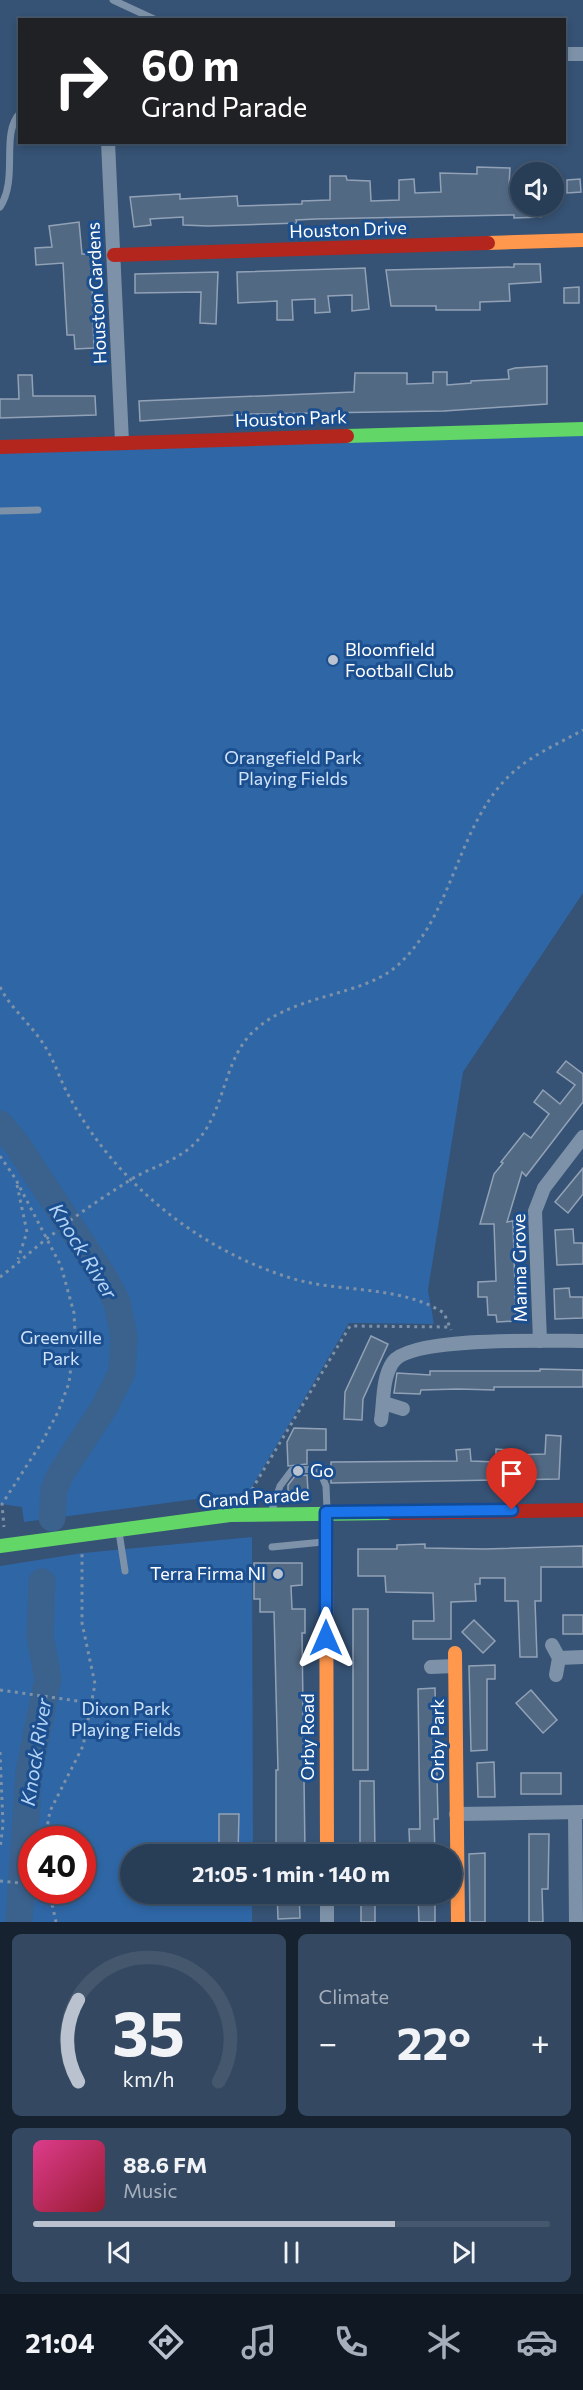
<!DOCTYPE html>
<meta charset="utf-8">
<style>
body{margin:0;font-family:Commissioner,sans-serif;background:#344961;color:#f1f3f6;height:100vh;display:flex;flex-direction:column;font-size:22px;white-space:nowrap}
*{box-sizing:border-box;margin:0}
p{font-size:20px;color:#a5aeba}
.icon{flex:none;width:33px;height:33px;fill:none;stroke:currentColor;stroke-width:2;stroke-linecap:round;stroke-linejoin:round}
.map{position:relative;height:1922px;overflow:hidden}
.details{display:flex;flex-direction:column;gap:12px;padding:12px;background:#162230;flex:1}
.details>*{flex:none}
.banner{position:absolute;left:18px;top:18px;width:548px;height:126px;border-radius:0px;box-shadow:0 3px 9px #0003,0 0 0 2px #44576d;background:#202124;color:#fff;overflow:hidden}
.controls{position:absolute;left:510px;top:162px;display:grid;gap:12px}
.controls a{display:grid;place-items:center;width:54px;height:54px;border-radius:50%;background:#283e57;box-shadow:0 3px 9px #0003,0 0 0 2px #44576d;font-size:30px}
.speed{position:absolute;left:18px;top:1826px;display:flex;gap:12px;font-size:30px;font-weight:700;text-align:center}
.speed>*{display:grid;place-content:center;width:78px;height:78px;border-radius:50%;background:#283e57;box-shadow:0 3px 9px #0003,0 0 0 2px #44576d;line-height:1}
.speed .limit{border:9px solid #d22;background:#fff;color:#111}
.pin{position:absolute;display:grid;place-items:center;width:51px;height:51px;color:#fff;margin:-62px -26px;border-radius:50% 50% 50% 0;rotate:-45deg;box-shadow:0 0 6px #0007}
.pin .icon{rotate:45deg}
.me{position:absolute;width:66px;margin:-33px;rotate:0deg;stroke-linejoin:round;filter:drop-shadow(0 0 4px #0008)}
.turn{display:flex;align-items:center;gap:21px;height:126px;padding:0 24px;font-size:27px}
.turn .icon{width:78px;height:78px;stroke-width:2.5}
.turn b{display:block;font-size:42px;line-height:51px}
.big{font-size:45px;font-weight:700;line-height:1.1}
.details .card{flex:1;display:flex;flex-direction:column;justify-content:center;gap:9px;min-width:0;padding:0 21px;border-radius:9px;background:#344961}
.details .dial{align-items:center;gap:0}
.dial svg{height:156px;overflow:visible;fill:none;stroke:#44576d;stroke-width:7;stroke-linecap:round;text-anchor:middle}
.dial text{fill:#f1f3f6;stroke:none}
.song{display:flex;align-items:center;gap:18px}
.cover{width:72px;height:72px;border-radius:9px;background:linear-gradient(135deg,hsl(330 70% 55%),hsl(350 70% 35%))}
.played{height:6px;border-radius:3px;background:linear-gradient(90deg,#b9c2ce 70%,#44576d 70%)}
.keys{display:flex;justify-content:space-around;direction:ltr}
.heat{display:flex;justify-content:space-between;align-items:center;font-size:33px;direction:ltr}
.details .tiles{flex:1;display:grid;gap:12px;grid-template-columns:1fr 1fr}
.card:last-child{grid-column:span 2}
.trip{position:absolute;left:120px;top:1844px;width:342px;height:60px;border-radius:30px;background:#283e57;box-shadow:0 3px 9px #0003,0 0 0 2px #44576d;font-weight:700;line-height:60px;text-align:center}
.menu{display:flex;height:96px;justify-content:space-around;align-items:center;background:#101923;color:#a5aeba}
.menu .icon{width:42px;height:42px}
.menu .on{color:#b9c2ce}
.menu b{font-size:27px;color:#f1f3f6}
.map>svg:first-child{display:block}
.green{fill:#2f66a5;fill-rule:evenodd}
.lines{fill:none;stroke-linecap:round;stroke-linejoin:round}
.river{stroke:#3b618d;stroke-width:27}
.building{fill:#526984;stroke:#92a2b6;stroke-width:1.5}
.path{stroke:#7d92a8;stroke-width:3;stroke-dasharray:3 4.5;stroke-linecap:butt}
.lane{stroke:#7d92a8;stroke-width:7}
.street{stroke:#7d92a8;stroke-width:14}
.fast{stroke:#63d668;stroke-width:14}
.slow{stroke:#ff974d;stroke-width:14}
.jam{stroke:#b3261e;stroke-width:14}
.route-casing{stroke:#114b97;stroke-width:15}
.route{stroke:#1a73e8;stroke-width:10}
.poi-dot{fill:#b9c2ce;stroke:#1b4f8f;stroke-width:2}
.labels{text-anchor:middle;stroke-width:6;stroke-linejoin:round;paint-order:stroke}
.street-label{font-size:18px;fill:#fff;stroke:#1b4f8f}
.poi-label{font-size:18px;fill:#fff;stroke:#1b4f8f;text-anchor:start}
.park-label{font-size:18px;fill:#cfe3fa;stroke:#1b4f8f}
.water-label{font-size:20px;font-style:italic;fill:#b5d3f5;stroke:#1b4f8f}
</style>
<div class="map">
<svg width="583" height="1922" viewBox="0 0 583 1922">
<rect width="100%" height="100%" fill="#365274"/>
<g class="green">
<polygon points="583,435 583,893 463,1072 428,1290 434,1324 349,1323 249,1492 24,1522 22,1507 0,1504 0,452"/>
<path d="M252 1537 253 1854H130V1893H252V1922H0V1566L83 1553ZM32 1839H82V1890H32Z"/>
</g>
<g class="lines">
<g class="river">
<polyline points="0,1124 18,1146 105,1279 117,1302 124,1337 122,1372 105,1406 60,1475 54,1490 52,1518"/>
<polyline points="19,1922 29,1772 48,1679 40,1636 42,1582"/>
</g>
</g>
<g class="building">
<polygon points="477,167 510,168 509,185 520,185 520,206 541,206 541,217 514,218 514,215 316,219 296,220 297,223 208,226 183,225 183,217 150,219 151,225 134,227 130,197 180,194 180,199 237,196 238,206 302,204 302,201 330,200 330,176 346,176 347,180 370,181 371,201 399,200 399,180 414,179 415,193 441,192 440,173 477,174"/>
<polygon points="580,179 581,192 567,193 567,180"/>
<polygon points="79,222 82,254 91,254 94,348 75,349 74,335 67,335 63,263 36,265 35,248 52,247 49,226"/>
<polygon points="514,264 540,264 541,282 509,284 510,301 480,302 480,310 436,310 436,306 391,306 386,270 514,267"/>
<polygon points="365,268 369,309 352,311 352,295 328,296 330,312 315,313 315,299 292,300 293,320 277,320 277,301 238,303 237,272"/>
<polygon points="218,272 216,324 200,323 201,292 135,293 135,274"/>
<polygon points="579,287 579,303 564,303 564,288"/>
<polygon points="547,366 547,404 444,411 251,414 140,421 139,401 354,392 355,373 407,373 407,384 433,383 433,372 447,372 447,385 471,383 471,381 509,379 508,370 515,368"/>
<polygon points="18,375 32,375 33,396 95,396 96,415 0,418 0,399 19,399"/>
<polygon points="566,1061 583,1074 583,1102 526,1176 522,1172 507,1222 513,1221 516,1321 497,1322 496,1315 488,1315 487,1297 478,1297 478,1282 496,1281 494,1224 480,1224 494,1174 503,1163 501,1162 524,1133 531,1138 549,1114 534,1102 543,1090 560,1104 575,1085 557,1072"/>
<polygon points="583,1168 583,1194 568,1213 555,1202"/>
<polygon points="573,1229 574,1243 583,1243 583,1264 557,1265 555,1230"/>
<polygon points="569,1288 570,1297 583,1297 583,1318 555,1319 554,1289"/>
<polygon points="371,1336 388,1344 363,1399 362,1420 344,1419 345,1392"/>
<polygon points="540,1369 583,1370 583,1387 494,1387 494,1390 458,1389 421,1390 420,1394 394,1393 397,1373 430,1375 430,1371 540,1371"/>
<polygon points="294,1428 326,1429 326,1450 307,1450 307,1464 288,1466 287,1442"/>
<polygon points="546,1435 561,1436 559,1479 331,1483 331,1462 457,1461 456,1450 470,1449 471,1461 496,1462 496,1449 511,1450 510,1455 545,1454"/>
<polygon points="307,1475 308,1491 300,1494 288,1491 288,1485 295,1476"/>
<polygon points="425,1544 425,1548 485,1549 583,1546 583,1567 541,1567 541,1601 535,1601 537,1657 520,1657 518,1601 505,1601 505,1578 480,1578 480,1584 475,1584 476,1601 451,1602 451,1639 413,1639 413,1621 434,1621 433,1593 386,1592 385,1576 358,1576 358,1549 397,1549 397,1545"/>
<polygon points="254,1563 302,1563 302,1585 291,1586 292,1609 305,1609 305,1633 302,1633 305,1851 287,1851 287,1843 276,1844 276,1770 278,1770 274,1612 260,1612 260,1599 254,1599"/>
<rect x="353" y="1609" width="15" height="161"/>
<rect x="563" y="1615" width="20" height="19"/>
<polygon points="474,1620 495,1641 483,1653 462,1632"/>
<polygon points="495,1665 495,1679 487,1679 487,1750 471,1751 469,1666"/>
<polygon points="435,1688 438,1819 434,1819 435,1854 410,1854 409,1829 420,1829 418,1689"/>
<polygon points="531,1690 557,1720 543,1733 516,1703"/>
<polygon points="494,1762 495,1797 478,1797 477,1763"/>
<rect x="521" y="1773" width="40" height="21"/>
<polygon points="360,1781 374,1781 375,1854 360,1854"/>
<polygon points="219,1814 239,1814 238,1854 219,1854"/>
<polygon points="529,1834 549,1834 548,1889 542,1889 543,1922 529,1922"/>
<polygon points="485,1853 485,1922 470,1922 469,1854"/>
<polygon points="277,1893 299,1893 300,1918 278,1919"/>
<rect x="361" y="1893" width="14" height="29"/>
<polygon points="418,1893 435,1893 435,1922 419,1922"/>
</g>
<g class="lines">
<g class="path">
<path d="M0 987C11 1009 31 1024 44 1045 55 1061 60 1081 70 1098 117 1184 200 1251 294 1279 343 1293 400 1285 444 1313L451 1330"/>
<polyline points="0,1156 15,1178 61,1266 74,1313 75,1333 69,1383 58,1412 42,1442 2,1504 4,1527"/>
<polyline points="17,1185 27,1232 18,1259"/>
<path d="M0 1277C18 1264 35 1247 53 1234 76 1215 102 1198 127 1182 149 1167 178 1162 197 1141 226 1110 223 1058 255 1030 296 993 362 997 398 965 454 914 456 827 510 775 531 755 558 744 583 730"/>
<polyline points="248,1496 350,1326 450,1327"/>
<polyline points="0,1690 92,1703"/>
<polyline points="0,1752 3,1825 0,1849"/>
<polyline points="45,1839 50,1811 83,1746 95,1684 82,1623 82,1551"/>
<polyline points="0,1881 32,1884"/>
<polyline points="49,1890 56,1922"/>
</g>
<g class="lane">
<polyline points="113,0 156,20"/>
<path d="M0 207C19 178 0 134 20 113"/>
<polyline points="0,511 38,510"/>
<polyline points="271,1513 280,1486 292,1470 319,1469 326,1486 327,1509"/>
<polyline points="119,1532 125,1571"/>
<polyline points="272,1547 323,1542"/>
</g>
<g class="street">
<polyline points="564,54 583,54"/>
<polyline points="108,142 122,442"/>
<polyline points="540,1341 535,1211 544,1188 583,1137"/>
<polyline points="384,1403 403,1409"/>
<path d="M381 1420C384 1401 382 1378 393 1362 412 1336 548 1341 583 1341"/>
<polyline points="552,1645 559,1658 556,1675"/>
<polyline points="559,1658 583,1657"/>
<polyline points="431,1667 455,1666"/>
<polyline points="575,1813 576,1922"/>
<polyline points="456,1814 583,1812"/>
<polyline points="327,1893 327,1922"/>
</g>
<g class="fast">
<polyline points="347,436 583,429"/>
<polyline points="0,1546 230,1515 392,1513"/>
</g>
<g class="slow">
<polyline points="488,243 583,240"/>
<polyline points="326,1512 327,1854"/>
<polyline points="455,1653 458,1922"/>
</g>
<g class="jam">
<polyline points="114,255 488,243"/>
<polyline points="0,447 347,436"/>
<polyline points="392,1513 583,1510"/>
</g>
</g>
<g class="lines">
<g class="route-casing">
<polyline id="route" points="326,1638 326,1512 512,1510"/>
</g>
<use href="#route" class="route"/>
</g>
<g class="poi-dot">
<circle cx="333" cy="660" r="6"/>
<circle cx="298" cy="1471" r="6"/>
<circle cx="278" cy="1574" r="6"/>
</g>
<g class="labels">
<g class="street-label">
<text transform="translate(348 230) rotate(-2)" y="6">Houston Drive</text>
<text transform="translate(97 293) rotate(-93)" y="6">Houston Gardens</text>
<text transform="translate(291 419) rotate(-2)" y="6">Houston Park</text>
<text transform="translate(520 1268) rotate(-91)" y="6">Manna Grove</text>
<text transform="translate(254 1498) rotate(-4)" y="6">Grand Parade</text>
<text transform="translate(308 1737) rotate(-90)" y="6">Orby Road</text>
<text transform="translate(438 1740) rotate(-90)" y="6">Orby Park</text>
</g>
<g class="poi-label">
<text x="345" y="656">Bloomfield<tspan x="345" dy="21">Football Club</tspan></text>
<text x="310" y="1477">Go</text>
<text x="266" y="1580" text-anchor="end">Terra Firma NI</text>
</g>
<g class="park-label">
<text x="293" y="764">Orangefield Park<tspan x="293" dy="21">Playing Fields</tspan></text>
<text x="61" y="1344">Greenville<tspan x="61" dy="21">Park</tspan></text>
<text x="126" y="1715">Dixon Park<tspan x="126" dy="21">Playing Fields</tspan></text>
</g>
<g class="water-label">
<text transform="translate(83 1251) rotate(58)" y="7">Knock River</text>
<text transform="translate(36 1752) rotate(-81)" y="7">Knock River</text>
</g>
</g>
</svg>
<div class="controls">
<a><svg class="icon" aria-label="sound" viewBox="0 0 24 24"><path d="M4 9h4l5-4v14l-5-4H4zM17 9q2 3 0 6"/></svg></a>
</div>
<div class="speed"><div class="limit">40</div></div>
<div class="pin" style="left:512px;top:1510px;background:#d93025"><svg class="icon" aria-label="arrive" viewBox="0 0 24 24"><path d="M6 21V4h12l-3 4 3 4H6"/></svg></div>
<svg class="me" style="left:326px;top:1638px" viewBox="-20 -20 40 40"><path d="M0-17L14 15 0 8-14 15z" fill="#1a73e8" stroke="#fff" stroke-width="4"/></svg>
<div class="trip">21:05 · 1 min · 140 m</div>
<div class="banner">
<div class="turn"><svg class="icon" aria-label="right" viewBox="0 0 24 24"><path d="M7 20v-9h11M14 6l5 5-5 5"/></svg><div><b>60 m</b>Grand Parade</div></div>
</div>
</div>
<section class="details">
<div class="tiles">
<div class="card dial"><svg viewBox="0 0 100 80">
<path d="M14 69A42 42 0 1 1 86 69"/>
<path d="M14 69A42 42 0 0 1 14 27" stroke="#b9c2ce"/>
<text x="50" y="56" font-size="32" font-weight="700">35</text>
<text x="50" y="72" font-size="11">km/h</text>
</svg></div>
<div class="card"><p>Climate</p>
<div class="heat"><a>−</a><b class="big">22°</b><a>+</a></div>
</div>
<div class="card">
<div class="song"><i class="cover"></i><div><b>88.6 FM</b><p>Music</p></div></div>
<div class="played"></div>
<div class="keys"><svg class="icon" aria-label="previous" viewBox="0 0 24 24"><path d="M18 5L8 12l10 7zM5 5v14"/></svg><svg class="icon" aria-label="pause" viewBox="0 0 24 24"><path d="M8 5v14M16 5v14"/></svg><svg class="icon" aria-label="next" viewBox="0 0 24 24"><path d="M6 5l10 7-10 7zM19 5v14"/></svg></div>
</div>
</div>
</section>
<nav class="menu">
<b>21:04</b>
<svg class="icon on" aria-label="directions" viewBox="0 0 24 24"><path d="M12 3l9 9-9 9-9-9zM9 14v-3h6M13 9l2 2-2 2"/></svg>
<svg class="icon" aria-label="music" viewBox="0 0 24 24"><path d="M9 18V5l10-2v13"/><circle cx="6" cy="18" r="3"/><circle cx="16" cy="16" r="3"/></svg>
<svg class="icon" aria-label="phone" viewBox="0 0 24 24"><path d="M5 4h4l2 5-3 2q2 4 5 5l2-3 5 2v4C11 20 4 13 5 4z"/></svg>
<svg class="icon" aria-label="climate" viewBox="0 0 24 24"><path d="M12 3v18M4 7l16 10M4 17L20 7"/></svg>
<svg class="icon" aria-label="car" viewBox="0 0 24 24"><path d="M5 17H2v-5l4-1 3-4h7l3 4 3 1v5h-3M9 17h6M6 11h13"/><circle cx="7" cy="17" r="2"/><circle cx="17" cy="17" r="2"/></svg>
</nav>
